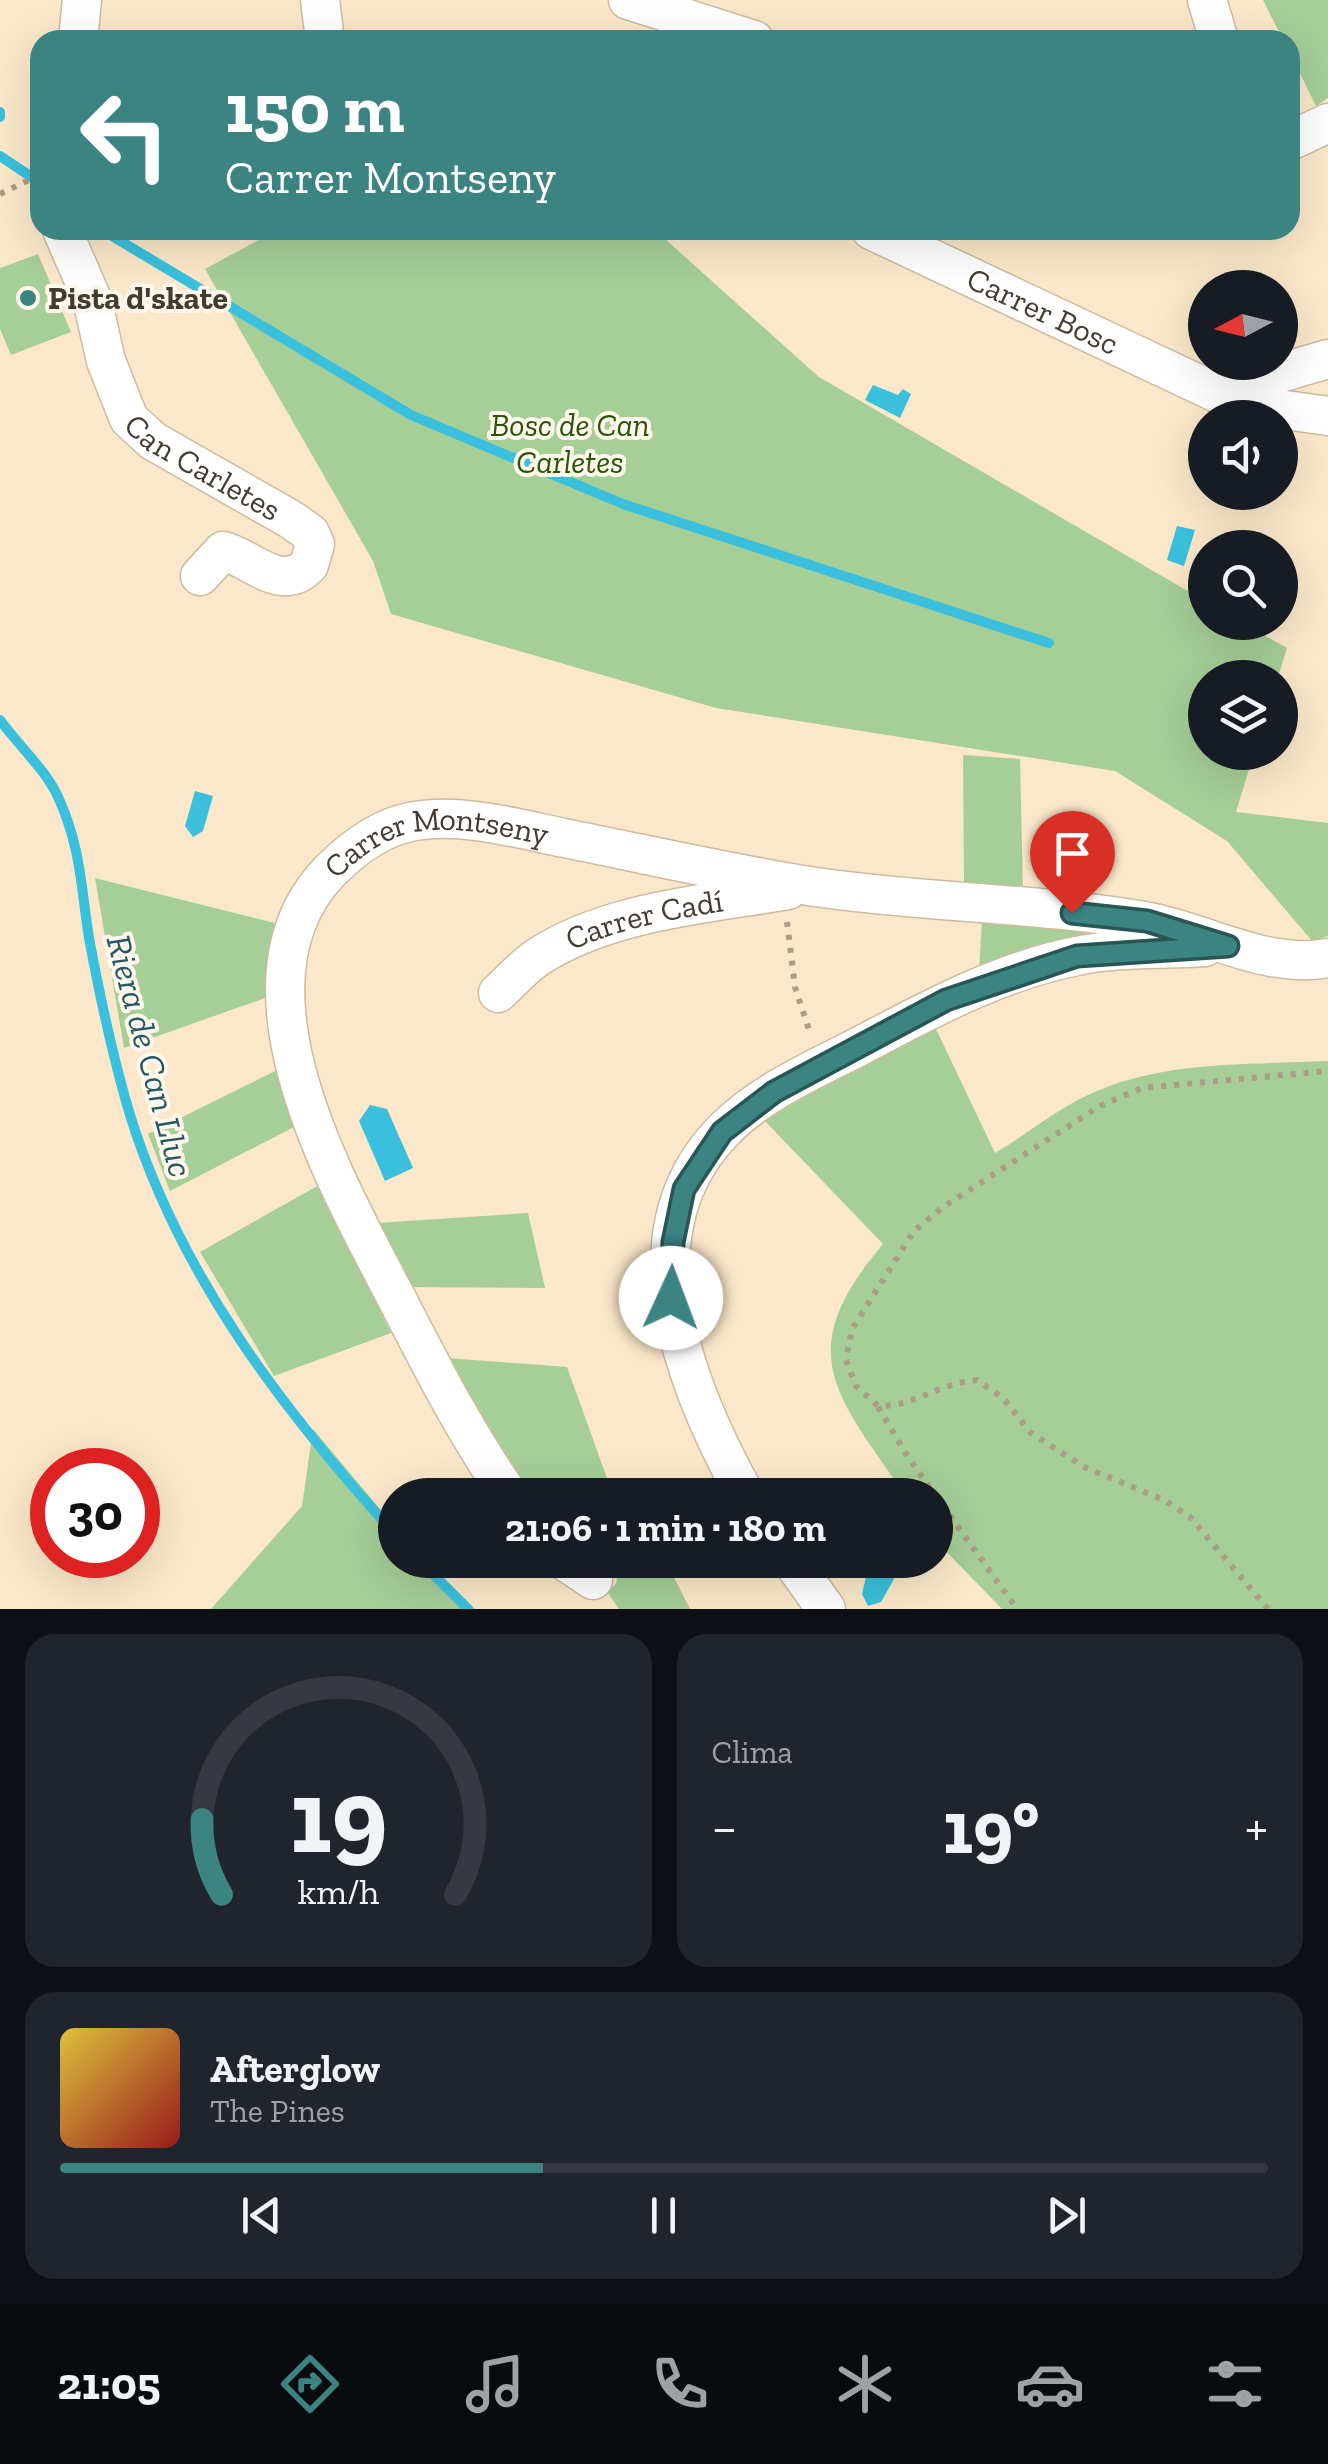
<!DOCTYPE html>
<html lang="es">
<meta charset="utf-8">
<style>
body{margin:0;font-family:"Zilla Slab",serif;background:#20242c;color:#f1f3f6;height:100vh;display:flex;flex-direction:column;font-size:38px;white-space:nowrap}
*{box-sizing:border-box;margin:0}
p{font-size:32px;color:#9ea1a6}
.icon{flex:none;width:55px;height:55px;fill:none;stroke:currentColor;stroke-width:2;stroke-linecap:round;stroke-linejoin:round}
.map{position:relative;height:1609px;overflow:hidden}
.drawer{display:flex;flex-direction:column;gap:25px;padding:25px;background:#0d0f14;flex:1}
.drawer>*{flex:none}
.top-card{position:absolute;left:30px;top:30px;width:1270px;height:210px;border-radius:30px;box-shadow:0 10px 40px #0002;background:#3c8482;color:#fff;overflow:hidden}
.needle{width:65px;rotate:263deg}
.fabs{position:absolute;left:1188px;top:270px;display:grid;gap:20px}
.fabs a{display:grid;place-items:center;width:110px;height:110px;border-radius:50%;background:#171b24;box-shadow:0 10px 40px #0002;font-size:50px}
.speed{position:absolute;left:30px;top:1448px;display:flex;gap:20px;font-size:50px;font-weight:700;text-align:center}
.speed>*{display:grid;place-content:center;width:130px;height:130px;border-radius:50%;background:#171b24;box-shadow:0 10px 40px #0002;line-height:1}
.speed .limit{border:15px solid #d22;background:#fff;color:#111}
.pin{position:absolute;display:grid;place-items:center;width:85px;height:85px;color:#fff;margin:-102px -42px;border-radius:50% 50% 50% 0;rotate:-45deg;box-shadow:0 0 10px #0007}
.pin .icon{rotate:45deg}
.me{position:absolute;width:110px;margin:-55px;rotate:2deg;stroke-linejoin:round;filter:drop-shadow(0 0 8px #0008)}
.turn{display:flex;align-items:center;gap:35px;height:210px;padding:0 30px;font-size:45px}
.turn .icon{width:130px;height:130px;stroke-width:2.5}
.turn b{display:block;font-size:70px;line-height:85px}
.big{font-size:75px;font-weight:700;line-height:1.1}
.drawer .card{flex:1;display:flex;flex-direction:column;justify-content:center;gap:15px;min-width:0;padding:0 35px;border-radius:30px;background:#20242c}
.drawer .dial{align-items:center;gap:0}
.dial svg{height:260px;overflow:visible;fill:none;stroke:#363941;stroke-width:7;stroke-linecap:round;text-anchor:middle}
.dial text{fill:#f1f3f6;stroke:none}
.song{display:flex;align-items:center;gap:30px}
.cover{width:120px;height:120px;border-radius:15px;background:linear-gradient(135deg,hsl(50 70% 55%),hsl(0 70% 35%))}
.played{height:10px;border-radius:5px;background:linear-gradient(90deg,#3c8482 40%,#363941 40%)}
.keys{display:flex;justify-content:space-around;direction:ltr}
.heat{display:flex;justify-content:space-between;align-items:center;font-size:55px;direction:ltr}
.drawer .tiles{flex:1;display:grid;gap:25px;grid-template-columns:1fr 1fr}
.card:last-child{grid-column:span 2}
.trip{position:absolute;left:378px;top:1478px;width:575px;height:100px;border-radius:50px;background:#171b24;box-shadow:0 10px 40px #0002;font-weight:700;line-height:100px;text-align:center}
.menu{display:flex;height:160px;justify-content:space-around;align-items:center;background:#090b0e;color:#9ea1a6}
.menu .icon{width:70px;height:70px}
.menu .selected{color:#3c8482}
.menu b{font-size:45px;color:#f1f3f6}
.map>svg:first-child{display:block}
.green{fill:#a6ce97}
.water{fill:#3ac0dc}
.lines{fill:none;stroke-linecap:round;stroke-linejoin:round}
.stream{stroke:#3ac0dc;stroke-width:10}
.minor-casing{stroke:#cdbb9e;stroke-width:41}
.path{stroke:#aa9c86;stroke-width:6;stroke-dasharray:5 8;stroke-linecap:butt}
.minor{stroke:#fff;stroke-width:38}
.route-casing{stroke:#275654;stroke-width:25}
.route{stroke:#3c8482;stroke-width:18}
.poi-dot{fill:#3c8482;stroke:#fff7eb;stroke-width:4}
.labels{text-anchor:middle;stroke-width:8;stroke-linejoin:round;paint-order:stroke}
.poi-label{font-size:32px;font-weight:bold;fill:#433b30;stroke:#fff7eb;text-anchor:start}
.street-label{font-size:32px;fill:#433b30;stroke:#fff7eb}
.park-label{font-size:32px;font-style:italic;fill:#255605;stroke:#fff7eb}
.water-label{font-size:35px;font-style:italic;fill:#235965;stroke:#fff7eb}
</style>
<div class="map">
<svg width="1328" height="1609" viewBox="0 0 1328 1609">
<rect width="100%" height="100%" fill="#fbe8ca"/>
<g class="green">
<polygon points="1263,0 1328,0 1328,98 1316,106 1290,53 1290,40 1283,40"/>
<polygon points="277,230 655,230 819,377 1205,601 1205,622 1243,623 1287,648 1278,677 1205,678 1205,752 1254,753 1236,812 1328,823 1328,936 1312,941 1227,841 1115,771 716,708 391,614 373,561 205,269"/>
<polygon points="38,254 71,332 11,355 0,329 0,268"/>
<polygon points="963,755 1020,759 1023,890 964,883"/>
<polygon points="95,878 275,923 265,998 124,1048"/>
<polygon points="982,919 1097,933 979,972"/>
<path d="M936 1029 995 1153C1026 1135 1054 1111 1086 1096 1159 1060 1248 1065 1328 1061V1609H1002L935 1540V1495H905C835 1393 791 1353 883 1244L765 1121 845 1072Z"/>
<polygon points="277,1070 294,1127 170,1191 148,1134"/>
<polygon points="319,1185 391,1333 274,1376 200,1252"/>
<polygon points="528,1213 545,1288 410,1287 377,1223"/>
<polygon points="446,1358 567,1367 613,1495 532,1495 492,1438"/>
<polygon points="313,1429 395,1527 395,1560 425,1560 475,1609 211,1609 302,1506"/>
<polygon points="620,1560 665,1560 690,1609 619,1609 608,1593 616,1583"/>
</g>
<g class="water">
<polygon points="873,385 898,395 903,389 911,394 900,418 865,400"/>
<polygon points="1177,526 1195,530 1184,566 1167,560"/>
<polygon points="195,791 213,796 203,831 193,837 185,826"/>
<polygon points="370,1105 387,1109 413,1168 385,1181 359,1121"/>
<polygon points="880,1564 889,1567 894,1579 881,1602 868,1606 862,1594 867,1572"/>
</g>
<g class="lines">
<g class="stream">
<polyline points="0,112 0,117"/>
<polyline points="0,156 36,180"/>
<polyline points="102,230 411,415 623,504 1049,643"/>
<path d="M0 720C18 745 47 771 59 799 81 848 81 888 89 938 100 997 113 1058 130 1115 180 1276 283 1410 395 1534"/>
<polyline points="419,1560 468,1609"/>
</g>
<g class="minor-casing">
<g id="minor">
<polyline points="320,0 325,40"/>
<polyline points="628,0 754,40"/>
<polyline points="1207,0 1219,40"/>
<polyline points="78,40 82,0"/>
<polyline points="1290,141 1328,123"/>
<path id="s1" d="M62 230 92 299 106 361 129 419 153 441 290 519 310 533 315 544 309 565C281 594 252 558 223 551L200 576"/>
<path id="s2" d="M871 230 1215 392 1250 405 1328 416"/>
<polyline points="1215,392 1328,359"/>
<path id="s3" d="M498 993C510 982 523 967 538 957 608 911 707 904 788 890"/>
<path id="s4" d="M509 1495C466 1434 432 1367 398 1301 339 1187 220 984 330 871 352 849 380 828 410 822 460 812 515 828 564 838 645 854 727 873 809 886 920 903 1033 902 1144 921 1204 931 1266 970 1328 958"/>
<path d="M745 1495C686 1388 621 1233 725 1129 762 1092 813 1070 860 1046 928 1010 1000 971 1077 956 1117 947 1164 950 1205 947"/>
<polyline points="563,1560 593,1580"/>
<polyline points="791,1560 826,1609"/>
</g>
</g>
<g class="path">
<polyline points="0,194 33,178 40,165"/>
<polyline points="787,922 795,987 811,1036"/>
<polyline points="878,1407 908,1457 1017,1609"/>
<path d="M1268 1609 1190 1517 1164 1500 1084 1467 1031 1433 1003 1398 977 1380C939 1383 913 1407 878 1406L856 1386 846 1360 852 1329 914 1231 943 1207 1100 1106 1142 1088 1328 1071"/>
</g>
<use href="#minor" class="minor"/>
</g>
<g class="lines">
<g class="route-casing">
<polyline id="route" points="671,1298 673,1242 684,1189 722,1132 774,1092 946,1000 1077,956 1228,946 1147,921 1072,913"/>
</g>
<use href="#route" class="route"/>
</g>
<circle class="poi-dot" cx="28" cy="298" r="10"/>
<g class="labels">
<g class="poi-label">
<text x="48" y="309">Pista d'skate</text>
</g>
<g class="street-label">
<text dy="11" stroke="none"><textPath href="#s2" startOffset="190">Carrer Bosc</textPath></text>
<text dy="11" stroke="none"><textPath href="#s1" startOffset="290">Can Carletes</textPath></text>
<text dy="11" stroke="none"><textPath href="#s4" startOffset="805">Carrer Montseny</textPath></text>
<text dy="11" stroke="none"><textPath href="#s3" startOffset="168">Carrer Cadí</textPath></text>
</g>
<g class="park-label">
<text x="570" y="436">Bosc de Can<tspan x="570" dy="37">Carletes</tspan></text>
</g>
<g class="water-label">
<text transform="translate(150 1056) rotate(75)" y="12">Riera de Can Lluc</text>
</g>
</g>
</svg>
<div class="fabs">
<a><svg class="needle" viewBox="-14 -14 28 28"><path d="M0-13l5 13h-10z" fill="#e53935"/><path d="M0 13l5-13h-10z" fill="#9ea1a6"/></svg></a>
<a><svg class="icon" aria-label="sound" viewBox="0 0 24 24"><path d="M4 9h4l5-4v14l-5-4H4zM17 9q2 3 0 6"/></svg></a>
<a><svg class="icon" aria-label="search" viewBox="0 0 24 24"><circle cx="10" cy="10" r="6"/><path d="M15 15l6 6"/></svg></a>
<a><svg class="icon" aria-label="layers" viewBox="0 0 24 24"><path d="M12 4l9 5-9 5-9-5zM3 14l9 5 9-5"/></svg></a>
</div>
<div class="speed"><div class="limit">30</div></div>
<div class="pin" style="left:1072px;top:913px;background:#d93025"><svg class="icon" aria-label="arrive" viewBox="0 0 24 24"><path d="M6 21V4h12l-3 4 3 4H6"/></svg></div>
<svg class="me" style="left:671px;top:1298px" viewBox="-20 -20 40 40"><circle r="19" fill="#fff"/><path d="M0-13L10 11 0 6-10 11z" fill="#3c8482"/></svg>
<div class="trip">21:06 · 1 min · 180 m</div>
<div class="top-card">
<div class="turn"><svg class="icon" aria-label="left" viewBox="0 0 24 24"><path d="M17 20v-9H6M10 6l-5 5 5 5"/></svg><div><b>150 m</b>Carrer Montseny</div></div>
</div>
</div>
<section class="drawer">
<div class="tiles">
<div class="card dial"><svg viewBox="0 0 100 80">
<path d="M14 69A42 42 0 1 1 86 69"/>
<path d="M14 69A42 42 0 0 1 8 46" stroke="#3c8482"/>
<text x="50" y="56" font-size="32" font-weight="700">19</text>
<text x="50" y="72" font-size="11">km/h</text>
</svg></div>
<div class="card"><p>Clima</p>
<div class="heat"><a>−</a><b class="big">19°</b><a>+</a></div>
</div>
<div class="card">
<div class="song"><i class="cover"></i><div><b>Afterglow</b><p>The Pines</p></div></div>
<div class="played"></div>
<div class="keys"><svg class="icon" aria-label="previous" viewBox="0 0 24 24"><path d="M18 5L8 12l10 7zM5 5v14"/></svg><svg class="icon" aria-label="pause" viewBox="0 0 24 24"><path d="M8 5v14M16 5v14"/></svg><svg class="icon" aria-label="next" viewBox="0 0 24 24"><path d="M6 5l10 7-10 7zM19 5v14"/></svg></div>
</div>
</div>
</section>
<nav class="menu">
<b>21:05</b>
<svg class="icon selected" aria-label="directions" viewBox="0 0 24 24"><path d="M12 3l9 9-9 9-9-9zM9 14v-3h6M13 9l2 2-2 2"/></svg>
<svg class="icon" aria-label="music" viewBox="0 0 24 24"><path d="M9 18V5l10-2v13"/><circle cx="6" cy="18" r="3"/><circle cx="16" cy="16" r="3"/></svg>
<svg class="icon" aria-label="phone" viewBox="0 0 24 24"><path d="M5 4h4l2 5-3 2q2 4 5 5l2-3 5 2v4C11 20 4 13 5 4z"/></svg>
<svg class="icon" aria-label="climate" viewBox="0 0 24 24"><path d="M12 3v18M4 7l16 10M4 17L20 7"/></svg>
<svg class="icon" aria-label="car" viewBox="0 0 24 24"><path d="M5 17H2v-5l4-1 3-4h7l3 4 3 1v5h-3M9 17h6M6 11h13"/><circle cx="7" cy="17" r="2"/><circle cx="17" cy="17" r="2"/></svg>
<svg class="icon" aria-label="filters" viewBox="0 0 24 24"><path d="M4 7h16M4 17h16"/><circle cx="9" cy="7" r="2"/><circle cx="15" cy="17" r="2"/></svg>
</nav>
